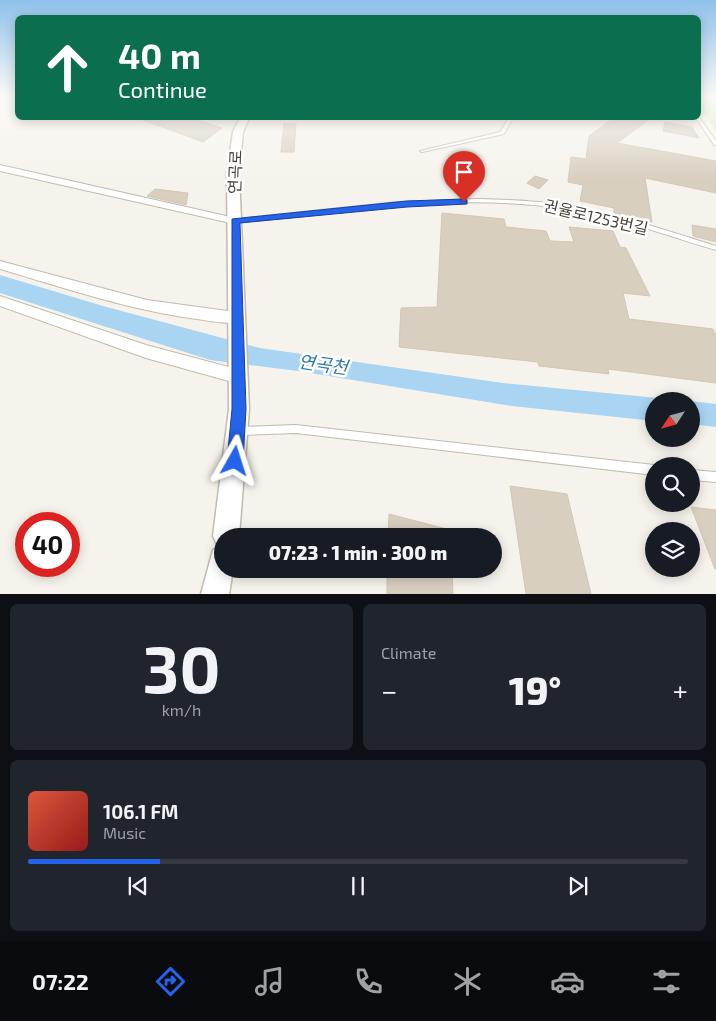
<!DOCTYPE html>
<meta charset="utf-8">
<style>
body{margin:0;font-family:"Exo 2","Noto Sans KR",sans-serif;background:#20242c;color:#f1f3f6;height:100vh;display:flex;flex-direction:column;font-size:19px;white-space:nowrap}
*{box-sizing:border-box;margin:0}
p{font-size:16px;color:#9ea1a6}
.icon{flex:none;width:28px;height:28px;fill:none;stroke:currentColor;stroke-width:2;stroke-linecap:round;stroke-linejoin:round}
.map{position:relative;height:594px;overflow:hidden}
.sheet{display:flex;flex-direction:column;gap:10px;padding:10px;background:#0d0f14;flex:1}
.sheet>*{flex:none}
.banner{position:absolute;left:15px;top:15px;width:686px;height:105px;border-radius:8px;box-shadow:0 2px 12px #0003;background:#0b6e4f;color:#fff;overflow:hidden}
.needle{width:32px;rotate:234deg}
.fabs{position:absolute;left:645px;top:392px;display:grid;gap:10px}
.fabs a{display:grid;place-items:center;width:55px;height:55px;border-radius:50%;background:#171b24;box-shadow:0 2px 12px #0003;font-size:25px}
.speed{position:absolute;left:15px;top:512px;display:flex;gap:10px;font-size:25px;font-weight:700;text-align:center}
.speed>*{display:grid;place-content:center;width:65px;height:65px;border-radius:50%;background:#171b24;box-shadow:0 2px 12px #0003;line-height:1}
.speed .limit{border:8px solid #d22;background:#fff;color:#111}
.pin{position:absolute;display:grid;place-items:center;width:42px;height:42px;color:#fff;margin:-51px -21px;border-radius:50% 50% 50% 0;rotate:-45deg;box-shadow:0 0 5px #0007}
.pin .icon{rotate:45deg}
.me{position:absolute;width:55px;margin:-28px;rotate:6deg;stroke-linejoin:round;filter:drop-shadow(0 0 4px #0008)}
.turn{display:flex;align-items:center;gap:18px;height:105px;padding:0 20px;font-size:22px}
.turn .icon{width:65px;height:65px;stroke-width:2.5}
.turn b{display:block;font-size:35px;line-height:42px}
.big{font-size:38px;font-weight:800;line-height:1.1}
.sheet .tile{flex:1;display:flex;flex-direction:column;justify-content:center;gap:8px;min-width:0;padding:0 18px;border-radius:8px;background:#20242c}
.sheet .dial{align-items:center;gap:0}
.dial b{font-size:65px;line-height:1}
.song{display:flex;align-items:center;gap:15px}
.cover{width:60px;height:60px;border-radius:8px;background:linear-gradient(135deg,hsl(10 70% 55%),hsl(0 70% 35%))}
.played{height:5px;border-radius:2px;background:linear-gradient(90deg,#2563eb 20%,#363941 20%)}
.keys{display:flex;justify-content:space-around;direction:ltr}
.heat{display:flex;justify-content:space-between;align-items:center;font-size:28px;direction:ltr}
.sheet .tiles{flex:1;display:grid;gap:10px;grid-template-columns:1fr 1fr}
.tile:last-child{grid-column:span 2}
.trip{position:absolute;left:214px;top:528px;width:288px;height:50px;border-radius:25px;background:#171b24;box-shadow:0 2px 12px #0003;font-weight:800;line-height:50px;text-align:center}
.menu{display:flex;height:80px;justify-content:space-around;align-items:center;background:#090b0e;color:#9ea1a6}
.menu .icon{width:35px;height:35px}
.menu .selected{color:#2563eb}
.menu b{font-size:22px;color:#f1f3f6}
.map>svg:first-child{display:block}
.green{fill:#d2eab5}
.water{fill:#a9d4f2}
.building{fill:#d8cfc1;stroke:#d3c7b4}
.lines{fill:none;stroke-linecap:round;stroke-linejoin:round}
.service-casing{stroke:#c2bbae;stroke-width:2}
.minor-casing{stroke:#c2bbae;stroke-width:2}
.tertiary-casing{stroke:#c2bbae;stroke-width:3}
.service{fill:#fff;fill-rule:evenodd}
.minor{fill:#fff;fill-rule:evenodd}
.tertiary{fill:#fff;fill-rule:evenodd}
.route{fill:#2563eb;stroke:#184099}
.labels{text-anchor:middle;stroke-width:5;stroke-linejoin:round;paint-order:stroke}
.street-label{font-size:16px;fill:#4b4439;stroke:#fff}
.water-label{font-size:18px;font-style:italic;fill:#2e7ab2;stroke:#fff}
</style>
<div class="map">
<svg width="716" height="594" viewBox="0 0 716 594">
<rect width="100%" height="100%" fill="#f6f3ec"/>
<polygon class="green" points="699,101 716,103 716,131 699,106"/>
<g class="water">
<polygon points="0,275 103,306 260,348 503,383 689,401 654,401 654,421 512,406 298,371 210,360 0,293"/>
<polygon points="691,401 716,404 716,427 691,424"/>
</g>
<g class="building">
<polygon points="614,118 651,118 617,143 716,161 716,193 645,178 652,222 614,213 614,208 580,201 583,185 568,182 571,157 586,159 589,136"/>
<polygon points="140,119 193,118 222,128 203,142"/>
<polygon points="665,122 692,127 699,138 663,131"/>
<polygon points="284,123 296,124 294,152 281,152"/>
<polygon points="535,176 548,180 539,189 527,183"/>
<polygon points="155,189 188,193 186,205 147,196"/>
<polygon points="442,213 504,219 506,227 546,231 550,241 574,242 569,227 613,231 620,247 626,248 650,296 623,293 629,319 713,329 716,335 716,383 608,369 609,374 539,366 538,362 399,347 401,308 437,307"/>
<polygon points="692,225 716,229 716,242 693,236"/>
<polygon points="510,486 567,494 591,594 526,594"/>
<polygon points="691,507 716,510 716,569 715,569"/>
<polygon points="389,514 462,533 461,536 388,536"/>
<polygon points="387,569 452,569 453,594 387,594"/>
</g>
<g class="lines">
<g class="service-casing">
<g id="service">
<polygon points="699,97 716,99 716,101 699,99"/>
<polygon points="699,117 716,141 716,145 714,145 696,118"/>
<polygon points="509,118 513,118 504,134 422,152 420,151 500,132"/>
<path d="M479 199C512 200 545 201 578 207 625 216 671 232 716 246V250C664 235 613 215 559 208 451 193 342 211 235 223L232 221 235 219 397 202Z"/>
<polygon points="296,425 654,465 657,466 654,466 654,475 296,433 238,435 235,434 234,431 235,428 238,427"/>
<polygon points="691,470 716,472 716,482 691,480"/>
</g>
</g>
<g class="minor-casing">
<g id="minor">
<polygon points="0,165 235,218 241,221 235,224 0,171"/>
<path d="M0 261 147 300 242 313 244 317 242 321C229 325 210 321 197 319 129 310 65 288 0 269Z"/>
<polygon points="0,296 146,345 236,369 242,371 244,376 242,381 236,383 146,358 0,306"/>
</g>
</g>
<g class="tertiary-casing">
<polygon id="tertiary" points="240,118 249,118 243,132 239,173 249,409 239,536 222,536 222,569 233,569 229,594 201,594 213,550 221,546 217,545 213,536 229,409 227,173 233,132"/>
</g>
<use href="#service" class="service"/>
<use href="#minor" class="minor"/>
<use href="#tertiary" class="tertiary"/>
</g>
<linearGradient id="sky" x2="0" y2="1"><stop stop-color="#8fc1ec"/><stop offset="0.54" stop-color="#fbfaf6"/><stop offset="1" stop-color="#fbfaf6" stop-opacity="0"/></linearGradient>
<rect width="716" height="180" fill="url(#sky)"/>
<polygon class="route" points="464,199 467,200 467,204 407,207 240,223 246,409 243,461 240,467 235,469 229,467 227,461 232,409 232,219 407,201"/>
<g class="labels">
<g class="street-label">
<text transform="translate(235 172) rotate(-88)" y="6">연곡로</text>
<text transform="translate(596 217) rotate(13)" y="6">권율로1253번길</text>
</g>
<g class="water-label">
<text transform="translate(323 365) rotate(8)" y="6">연곡천</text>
</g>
</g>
</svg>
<div class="fabs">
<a><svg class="needle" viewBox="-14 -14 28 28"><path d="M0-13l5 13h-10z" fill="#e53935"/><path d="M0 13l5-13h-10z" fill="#9ea1a6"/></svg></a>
<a><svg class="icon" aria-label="search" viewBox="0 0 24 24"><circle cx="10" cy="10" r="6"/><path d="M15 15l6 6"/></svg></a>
<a><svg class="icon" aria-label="layers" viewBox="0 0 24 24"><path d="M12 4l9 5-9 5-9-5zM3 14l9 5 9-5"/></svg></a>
</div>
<div class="speed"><div class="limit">40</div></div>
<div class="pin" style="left:464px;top:202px;background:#d93025"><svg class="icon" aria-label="arrive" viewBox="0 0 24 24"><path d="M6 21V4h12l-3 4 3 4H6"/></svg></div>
<svg class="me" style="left:235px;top:461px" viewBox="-20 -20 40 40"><path d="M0-17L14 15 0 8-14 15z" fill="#2563eb" stroke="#fff" stroke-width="4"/></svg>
<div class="trip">07:23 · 1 min · 300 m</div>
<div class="banner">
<div class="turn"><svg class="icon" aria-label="ahead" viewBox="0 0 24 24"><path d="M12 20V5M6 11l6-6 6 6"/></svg><div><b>40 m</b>Continue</div></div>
</div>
</div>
<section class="sheet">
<div class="tiles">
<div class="tile dial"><b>30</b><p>km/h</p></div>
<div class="tile"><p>Climate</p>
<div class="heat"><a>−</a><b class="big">19°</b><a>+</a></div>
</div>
<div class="tile">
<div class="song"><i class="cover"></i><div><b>106.1 FM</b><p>Music</p></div></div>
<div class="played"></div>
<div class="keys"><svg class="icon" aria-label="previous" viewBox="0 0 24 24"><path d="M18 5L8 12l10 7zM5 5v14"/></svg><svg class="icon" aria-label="pause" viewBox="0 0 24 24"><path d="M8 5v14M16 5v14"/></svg><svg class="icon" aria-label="next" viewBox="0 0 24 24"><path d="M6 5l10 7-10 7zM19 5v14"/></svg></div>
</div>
</div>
</section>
<nav class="menu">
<b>07:22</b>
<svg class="icon selected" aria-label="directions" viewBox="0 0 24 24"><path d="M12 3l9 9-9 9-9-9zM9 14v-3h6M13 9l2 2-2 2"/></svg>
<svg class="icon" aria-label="music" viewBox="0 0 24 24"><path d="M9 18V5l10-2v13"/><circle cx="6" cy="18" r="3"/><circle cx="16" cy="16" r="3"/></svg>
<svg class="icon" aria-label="phone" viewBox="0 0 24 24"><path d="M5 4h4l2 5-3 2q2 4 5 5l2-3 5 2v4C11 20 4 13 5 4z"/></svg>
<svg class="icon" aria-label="climate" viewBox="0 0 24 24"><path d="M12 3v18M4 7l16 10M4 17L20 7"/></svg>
<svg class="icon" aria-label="car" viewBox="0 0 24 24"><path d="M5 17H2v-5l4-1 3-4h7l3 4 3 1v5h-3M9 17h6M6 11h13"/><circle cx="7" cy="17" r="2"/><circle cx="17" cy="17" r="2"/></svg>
<svg class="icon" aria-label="filters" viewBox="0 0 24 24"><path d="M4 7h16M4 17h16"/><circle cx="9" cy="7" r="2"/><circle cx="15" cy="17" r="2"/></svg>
</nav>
